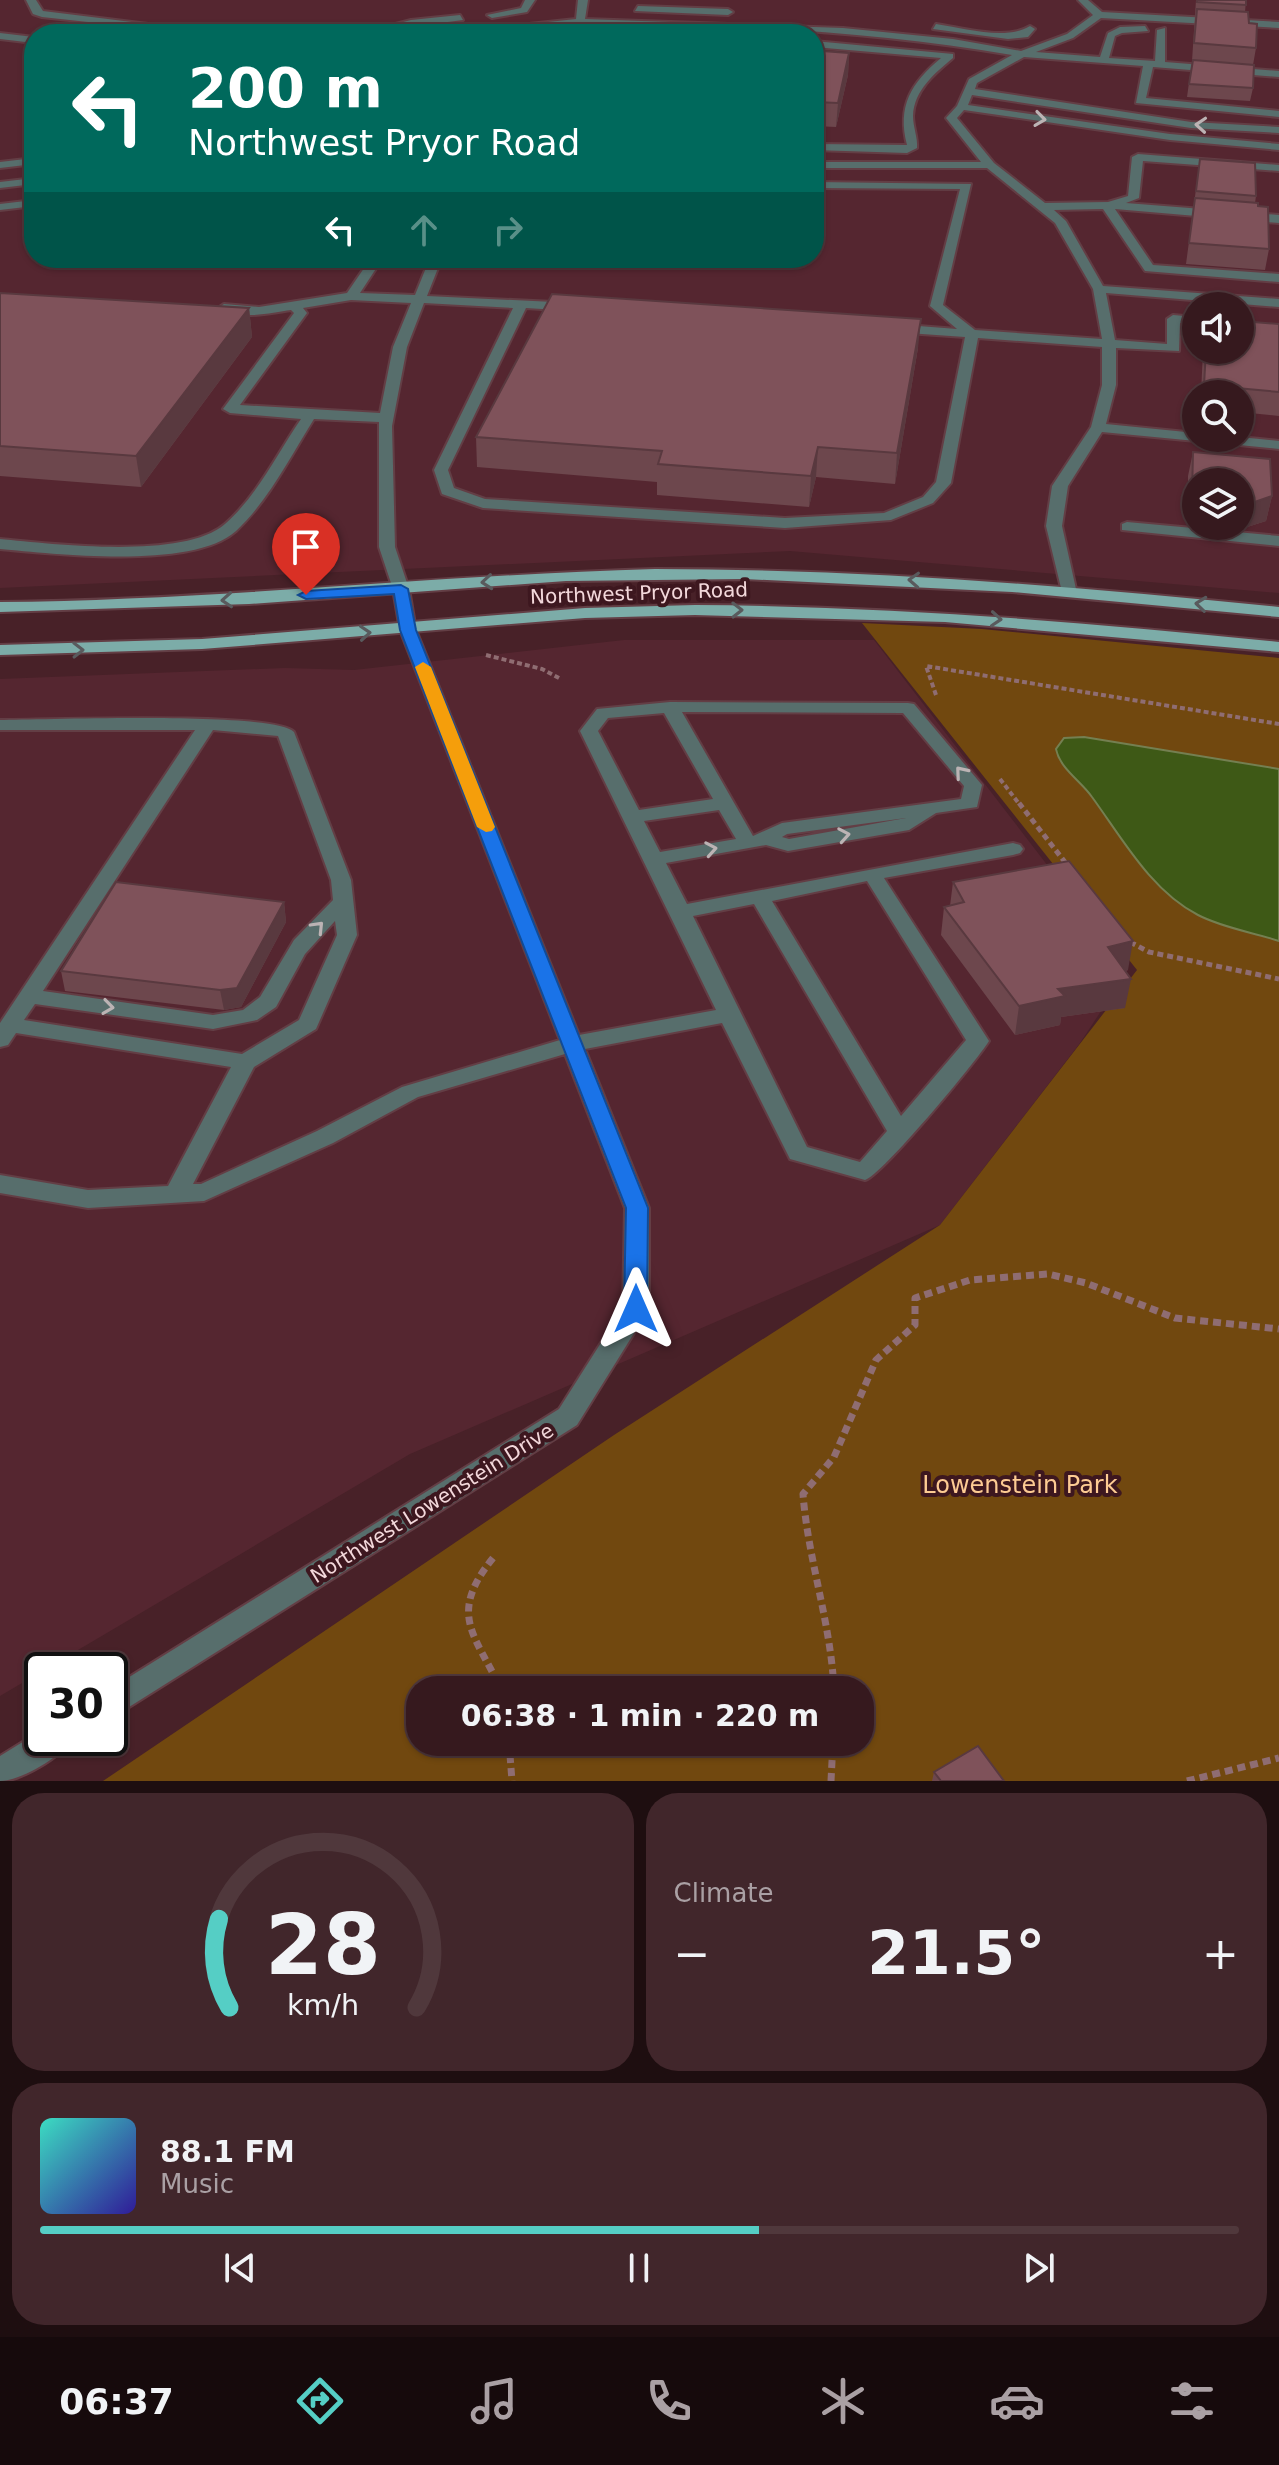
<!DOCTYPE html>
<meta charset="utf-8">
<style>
body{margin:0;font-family:"DejaVu Sans",sans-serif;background:#41262b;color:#f1f3f6;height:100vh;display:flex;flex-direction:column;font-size:30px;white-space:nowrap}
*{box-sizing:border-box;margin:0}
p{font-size:26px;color:#aaa0a4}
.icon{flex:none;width:44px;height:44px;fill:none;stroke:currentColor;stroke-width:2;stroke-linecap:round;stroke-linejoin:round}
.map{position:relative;height:1781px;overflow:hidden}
.panel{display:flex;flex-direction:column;gap:12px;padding:12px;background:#1e0e10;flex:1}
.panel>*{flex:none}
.banner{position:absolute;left:24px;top:24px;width:800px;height:244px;border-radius:32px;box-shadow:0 2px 6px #0004,0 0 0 2px #50383c;background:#00695c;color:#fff;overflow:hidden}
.tools{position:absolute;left:1182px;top:292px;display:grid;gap:16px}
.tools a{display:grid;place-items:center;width:72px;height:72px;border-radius:50%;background:#36191e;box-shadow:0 2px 6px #0004,0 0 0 2px #50383c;font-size:40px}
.speed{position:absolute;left:24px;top:1652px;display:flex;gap:16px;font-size:40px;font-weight:700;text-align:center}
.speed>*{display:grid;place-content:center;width:104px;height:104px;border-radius:50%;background:#36191e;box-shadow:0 2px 6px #0004,0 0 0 2px #50383c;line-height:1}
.speed .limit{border:4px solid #111;border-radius:12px;background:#fff;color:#111}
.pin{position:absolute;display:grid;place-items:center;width:68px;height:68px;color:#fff;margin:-82px -34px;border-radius:50% 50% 50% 0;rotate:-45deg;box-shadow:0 0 8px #0007}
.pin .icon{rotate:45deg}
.me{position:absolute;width:88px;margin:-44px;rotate:0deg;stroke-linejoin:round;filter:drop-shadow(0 0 6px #0008)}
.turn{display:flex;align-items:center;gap:28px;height:168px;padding:0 32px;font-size:36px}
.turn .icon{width:104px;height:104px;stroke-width:2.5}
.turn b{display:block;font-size:56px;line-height:68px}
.lanes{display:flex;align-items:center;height:76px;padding:0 32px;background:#0003;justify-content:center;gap:40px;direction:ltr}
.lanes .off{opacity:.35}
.big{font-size:60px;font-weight:800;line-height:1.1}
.panel .widget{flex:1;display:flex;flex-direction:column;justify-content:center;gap:12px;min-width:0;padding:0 28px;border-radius:32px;background:#41262b}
.panel .dial{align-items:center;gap:0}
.dial svg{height:208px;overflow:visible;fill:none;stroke:#50383c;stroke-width:7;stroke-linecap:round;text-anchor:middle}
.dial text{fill:#f1f3f6;stroke:none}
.song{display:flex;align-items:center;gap:24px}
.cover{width:96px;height:96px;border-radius:12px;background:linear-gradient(135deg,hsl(170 70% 55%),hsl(250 70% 35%))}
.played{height:8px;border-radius:4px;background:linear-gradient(90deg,#55cec5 60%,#50383c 60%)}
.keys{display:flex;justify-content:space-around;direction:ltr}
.heat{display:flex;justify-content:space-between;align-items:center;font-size:44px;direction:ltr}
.panel .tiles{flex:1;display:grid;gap:12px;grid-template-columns:1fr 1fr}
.widget:last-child{grid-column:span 2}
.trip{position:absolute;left:406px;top:1676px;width:468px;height:80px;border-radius:32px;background:#36191e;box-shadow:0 2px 6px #0004,0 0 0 2px #50383c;font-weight:800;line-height:80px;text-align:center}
.tab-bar{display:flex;height:128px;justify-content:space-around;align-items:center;background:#160a0c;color:#aaa0a4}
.tab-bar .icon{width:56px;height:56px}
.tab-bar .selected{color:#55cec5}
.tab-bar b{font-size:36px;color:#f1f3f6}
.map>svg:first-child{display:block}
.built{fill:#552630;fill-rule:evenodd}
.green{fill:#71480f;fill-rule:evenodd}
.water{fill:#3e5916;stroke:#747f51;stroke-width:2}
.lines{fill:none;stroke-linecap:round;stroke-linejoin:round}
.minor-casing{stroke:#633e45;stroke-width:4}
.major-casing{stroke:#633e45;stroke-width:4}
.path-far2{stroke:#8f6d72;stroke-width:4;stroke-dasharray:5 3;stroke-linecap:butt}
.path-far1{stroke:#8f6d72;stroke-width:5;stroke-dasharray:6 4;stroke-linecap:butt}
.path{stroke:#8f6d72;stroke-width:7;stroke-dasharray:8 5;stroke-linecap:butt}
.minor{fill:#576e6c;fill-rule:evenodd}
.major{fill:#7caca8;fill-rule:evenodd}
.wall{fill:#6d474d}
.shaded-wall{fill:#59393f}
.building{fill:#7f525a;stroke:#59393f;stroke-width:2}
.oneway{stroke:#bcb3b4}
.oneway2{stroke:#595a5d}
.route{fill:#1a73e8;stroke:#114b97;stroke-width:2}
.slow{fill:#f59e0b}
.labels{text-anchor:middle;stroke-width:8;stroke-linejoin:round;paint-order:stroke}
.street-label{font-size:20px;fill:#f3d8db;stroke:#3d171f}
.near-park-label{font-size:24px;fill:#fdcb93;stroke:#3d171f}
</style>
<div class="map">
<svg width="1279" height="1781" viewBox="0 0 1279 1781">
<rect width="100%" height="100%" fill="#482128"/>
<g class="built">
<path d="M0 0H1279V593L790 551 0 588ZM34 34H814V258H34ZM1196 306H1240V350H1196ZM1196 394H1240V438H1196ZM1196 482H1240V526H1196Z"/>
<polygon points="624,640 874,640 1128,970 1080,1043 940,1225 410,1454 0,1696 0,679 285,668 354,670"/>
</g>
<path class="green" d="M862 623 982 629 1279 658V1781H103L614 1435 940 1225 1137 970ZM420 1690H860V1742H420Z"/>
<path class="water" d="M1084 737 1279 769V941C1252 932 1223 928 1198 915 1151 891 1122 838 1092 797 1081 781 1060 769 1056 749L1064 738Z"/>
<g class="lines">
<g class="minor-casing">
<g id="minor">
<polygon points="26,0 36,0 43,11 229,34 198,34 42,17 33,14"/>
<polygon points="525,0 535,0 527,12 492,18 487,15 521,8"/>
<path d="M578 0H588L585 19 843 28 953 39 1021 51 1067 34 1093 15 1078 0H1088L1102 12 1279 22V28L1101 18 1073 38 1036 52 1100 57 1108 33 1120 27 1145 26 1148 31 1122 33 1115 36 1109 58 1155 61 1157 30 1165 28V62L1279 71V77L1153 67 1146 98 1279 111V117L1136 103 1143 66 1024 57 977 83 975 89 1191 122 1279 127V133L1191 128 972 95 968 105 1170 134 1279 144V150L1170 140 964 110 957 118 994 163 1045 203 1108 202 1128 196 1132 157 1138 154 1279 165V171L1143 161 1139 198 1126 203 1279 215V223L1115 209 1153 265 1279 274V282L1145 271 1103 209 1054 210 1066 221 1103 286 1279 299V307L1106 293 1115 340 1167 344V319L1173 315 1196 317V325L1180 323 1179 351 1116 348V385L1106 424 1196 433V438L1240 437 1279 441V449L1209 442 1202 439 1196 441 1102 432 1068 486 1062 526 1076 589 1068 594 1062 592 1046 526 1052 486 1091 427 1102 385V347L978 338 951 483 933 503 891 520 785 528 483 508 442 494 434 470 513 308 424 303 407 347 392 426 395 547 409 589 416 630 579 1035 716 1010 580 731 597 709 670 702 908 703 914 704 982 785 977 807 936 813 909 830 788 851 766 845 666 863 687 904 1013 843 1020 845 1023 849 1020 853 1013 855 884 878 989 1041C976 1062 881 1176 865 1180L790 1159 722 1023 585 1049 649 1208V1309L577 1425 110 1719V1689L559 1409 623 1308 625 1208 565 1054 418 1097 333 1143 204 1201 88 1208 0 1193V1175L88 1190 168 1186 231 1067 16 1033 8 1045 0 1047V1023L195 730H0V720C43 720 273 711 294 732L351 880 357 935 316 1029 254 1067 193 1184H201L317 1131 402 1087 560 1040 400 630 393 589 379 547V422L314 419C290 457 269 500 236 531 193 570 56 554 0 549V539C53 544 184 560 225 524 257 496 277 454 301 419L230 413 223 409 294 313 291 310C270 313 236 321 218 308L224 304 259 307 347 293 371 258H383L360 293 415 295 430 258H442L427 296 574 303 580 307 574 311 526 308 448 470 454 488 485 499 785 518 884 513 923 497 936 482 965 337 893 332 886 328 893 324 957 329 930 306 960 189 814 188V182L971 184 943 305 975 330 1102 339 1093 289 1055 223 987 168H814V162H981L946 118 957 106 969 79 1012 55C871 31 724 23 580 25 532 25 483 34 434 34L576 19ZM351 300 411 303 393 347 380 413 240 405 307 313 303 308ZM682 712 903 713 964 786 961 799 782 823 753 836ZM664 713 713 799 639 810 598 731 608 718ZM213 730 278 736 331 880 333 900 294 940 260 997 243 1010 213 1015 43 991ZM719 810 736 839 660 852 644 821ZM906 818 789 839 782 837 787 834ZM867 881 966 1040 901 1116 772 901ZM754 904 887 1131 860 1162 807 1147 693 916ZM335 921 337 935 299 1020 242 1054 24 1020 35 1004 213 1029 257 1020 276 1007 305 954Z"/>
<polygon points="638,6 728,9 733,12 728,15 635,11"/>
<polygon points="460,15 463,20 357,34 411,20"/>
<path d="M936 24C964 28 1006 41 1030 26L1035 29 1028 37 1008 39 933 29Z"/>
<polygon points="0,33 34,37 34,43 0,39"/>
<path d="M814 41 953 54V58C935 73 914 90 913 116 913 127 918 138 917 148L907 153 814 150V144L907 145C897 106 911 83 941 58L814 47Z"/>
<polygon points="34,158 34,164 0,168 0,162"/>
<polygon points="34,178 34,184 0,188 0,182"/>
<polygon points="34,200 34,206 0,210 0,204"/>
<polygon points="1127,522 1279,536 1279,546 1122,530 1122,524"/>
<path d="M42 1730V1738H71C63 1757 20 1781 0 1781V1756Z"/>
</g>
</g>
<g class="major-casing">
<g id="major">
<path d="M655 569C864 569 1071 586 1279 607V617L1012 592 744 579 566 581 249 604 0 612V602C219 600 437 575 655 569Z"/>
<path d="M695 605C891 606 1084 622 1279 642V652L945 622 695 615 585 618 202 649 0 655V645L202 639 585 608Z"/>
</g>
</g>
<g class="path-far2">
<polyline points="486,655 542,669 559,678"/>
<polyline points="936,695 926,666 1279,724"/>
<polyline points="1000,779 1020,805"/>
</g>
<g class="path-far1">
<polyline points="1019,803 1068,866"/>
<polyline points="1130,942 1149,952 1279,979"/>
</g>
<g class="path">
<path d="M493 1558C446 1616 477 1636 501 1690"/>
<path d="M834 1690C831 1623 808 1560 803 1494L834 1457 876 1360 915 1325V1298L970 1280 1048 1274 1086 1283 1175 1318 1279 1329"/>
<polyline points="509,1742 512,1781"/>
<polyline points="831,1781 833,1742"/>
<polyline points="1187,1781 1279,1758"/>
</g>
<use href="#minor" class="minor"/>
<use href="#major" class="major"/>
</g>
<g class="wall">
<polygon points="1196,0 1246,0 1245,12 1256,48 1253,65 1253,88 1250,101 1187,97 1192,61"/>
<polygon points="814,46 823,51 849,53 848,75 836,127 814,126"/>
<polygon points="1200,159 1256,196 1255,203 1269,249 1265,270 1186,264"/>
<polygon points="0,293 249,308 252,337 141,487 0,476"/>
<polygon points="1279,324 1279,416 1240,412 1240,394 1201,394 1203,350 1240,350"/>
<polygon points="918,348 895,484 816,477 809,507 657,495 657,482 477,467 476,437"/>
<polygon points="1193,452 1270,459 1272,496 1266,521 1241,529 1220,526 1240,526 1240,482 1196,482 1196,522 1188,521 1188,476"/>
<polygon points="953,882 1128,970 1125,971 1125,1008 1061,1017 1060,1025 1015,1035 941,935 944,907 950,906"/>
<polygon points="284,902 286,922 241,1007 224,1010 65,991 61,971"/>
<polygon points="934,1772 1004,1781 932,1781"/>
</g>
<g class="shaded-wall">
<polygon points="849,53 848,75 836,127 838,103"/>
<polygon points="249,308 252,337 141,487 136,456"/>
<polygon points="921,319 918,348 895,484 897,453"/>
<polygon points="818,447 816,477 809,507 811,476"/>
<polygon points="1272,496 1266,521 1241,529 1246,505"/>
<polygon points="284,902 286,922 241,1007 224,1010 220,990"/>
<polygon points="1133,941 1128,970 1103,976 1108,947"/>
<polygon points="1131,979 1125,1008 1061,1017 1060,1025 1015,1035 1019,1006 1058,989"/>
</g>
<g class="building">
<polygon points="1197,0 1246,0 1246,5 1197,2"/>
<polygon points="1197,9 1248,12 1249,23 1257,24 1256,48 1194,43"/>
<polygon points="601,29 679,34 541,34"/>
<polygon points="814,46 823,46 823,51 849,53 838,103 814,102"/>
<polygon points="1193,60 1254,65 1253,88 1189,84"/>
<polygon points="1200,159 1255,163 1256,196 1196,191"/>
<polygon points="1195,198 1258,203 1258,206 1268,207 1269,249 1189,243"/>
<polygon points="0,293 249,308 136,456 0,446"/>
<polygon points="552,294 921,319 897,453 818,447 811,476 658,464 662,451 476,437"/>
<polygon points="1240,321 1279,324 1279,392 1204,385 1206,350 1240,350"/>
<polygon points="1193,452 1270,459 1272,496 1246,505 1240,504 1240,482 1196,482 1196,497 1192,496"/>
<polygon points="1069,861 1133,941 1108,947 1131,979 1058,989 1065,996 1019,1006 944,907 964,902 953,882"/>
<polygon points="116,882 284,902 237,988 220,990 61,971"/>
<polygon points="978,1746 1004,1781 941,1781 934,1772"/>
</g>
<defs><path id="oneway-chevron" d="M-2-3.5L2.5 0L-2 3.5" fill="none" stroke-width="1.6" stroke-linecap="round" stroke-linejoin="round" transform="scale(2)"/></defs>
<g class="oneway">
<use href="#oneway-chevron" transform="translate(1040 119) rotate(8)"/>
<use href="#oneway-chevron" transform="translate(1201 125) rotate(-176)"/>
<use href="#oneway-chevron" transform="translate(961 772) rotate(-130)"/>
<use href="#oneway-chevron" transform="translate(844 835) rotate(-10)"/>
<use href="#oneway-chevron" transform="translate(711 849) rotate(-10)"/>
<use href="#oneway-chevron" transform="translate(318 927) rotate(-46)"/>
<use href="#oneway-chevron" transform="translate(108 1007) rotate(8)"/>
</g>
<g class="oneway2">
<use href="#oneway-chevron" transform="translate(914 580) rotate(-177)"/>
<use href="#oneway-chevron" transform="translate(487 582) rotate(175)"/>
<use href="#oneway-chevron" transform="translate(227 600) rotate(176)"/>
<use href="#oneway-chevron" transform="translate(1201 604) rotate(-174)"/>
<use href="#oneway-chevron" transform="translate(737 610) rotate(-1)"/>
<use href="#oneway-chevron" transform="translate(996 619) rotate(4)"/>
<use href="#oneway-chevron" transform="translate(365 633) rotate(-4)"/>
<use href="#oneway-chevron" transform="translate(78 650) rotate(-1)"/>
</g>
<polygon class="route" points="401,585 408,589 416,630 648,1208 647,1309 644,1315 628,1315 624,1309 626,1208 400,630 394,594 306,599 298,595 306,591"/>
<polygon class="slow" points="423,662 431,667 495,827 492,831 486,832 477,827 415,667"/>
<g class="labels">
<g class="street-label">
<text transform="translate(639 593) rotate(-2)" y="7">Northwest Pryor Road</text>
<text transform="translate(432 1503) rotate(-32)" y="7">Northwest Lowenstein Drive</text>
</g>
<g class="near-park-label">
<text x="1020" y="1493">Lowenstein Park</text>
</g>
</g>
</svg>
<div class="tools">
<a><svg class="icon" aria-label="sound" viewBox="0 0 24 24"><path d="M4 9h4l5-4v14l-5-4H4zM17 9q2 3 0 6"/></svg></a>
<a><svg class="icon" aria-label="search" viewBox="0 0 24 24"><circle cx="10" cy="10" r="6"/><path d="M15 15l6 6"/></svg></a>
<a><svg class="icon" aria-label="layers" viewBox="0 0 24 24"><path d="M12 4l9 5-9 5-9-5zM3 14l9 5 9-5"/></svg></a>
</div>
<div class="speed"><div class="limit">30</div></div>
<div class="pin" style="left:306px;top:595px;background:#d93025"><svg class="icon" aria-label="arrive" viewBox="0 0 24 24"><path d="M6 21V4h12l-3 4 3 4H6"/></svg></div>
<svg class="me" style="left:636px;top:1309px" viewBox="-20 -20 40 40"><path d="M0-17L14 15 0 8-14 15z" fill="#1a73e8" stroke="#fff" stroke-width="4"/></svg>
<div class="trip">06:38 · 1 min · 220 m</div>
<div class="banner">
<div class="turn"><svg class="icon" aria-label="left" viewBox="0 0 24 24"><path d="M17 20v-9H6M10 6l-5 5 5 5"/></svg><div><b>200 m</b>Northwest Pryor Road</div></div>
<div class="lanes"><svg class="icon" aria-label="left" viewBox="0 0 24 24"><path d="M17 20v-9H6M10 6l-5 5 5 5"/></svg><svg class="icon off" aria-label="ahead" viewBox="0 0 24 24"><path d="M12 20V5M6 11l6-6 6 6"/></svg><svg class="icon off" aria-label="right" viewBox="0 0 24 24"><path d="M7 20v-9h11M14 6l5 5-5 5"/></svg></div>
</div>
</div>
<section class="panel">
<div class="tiles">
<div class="widget dial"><svg viewBox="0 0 100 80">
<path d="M14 69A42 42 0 1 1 86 69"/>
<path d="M14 69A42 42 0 0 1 10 35" stroke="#55cec5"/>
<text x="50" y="56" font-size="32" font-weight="700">28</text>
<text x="50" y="72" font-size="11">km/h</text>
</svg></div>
<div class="widget"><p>Climate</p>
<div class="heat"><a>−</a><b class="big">21.5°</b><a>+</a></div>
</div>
<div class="widget">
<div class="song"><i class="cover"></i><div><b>88.1 FM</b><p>Music</p></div></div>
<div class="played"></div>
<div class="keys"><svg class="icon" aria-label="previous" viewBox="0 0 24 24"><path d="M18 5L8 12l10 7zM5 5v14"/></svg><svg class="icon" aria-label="pause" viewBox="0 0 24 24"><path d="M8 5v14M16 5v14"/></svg><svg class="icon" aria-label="next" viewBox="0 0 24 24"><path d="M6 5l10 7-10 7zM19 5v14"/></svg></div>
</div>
</div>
</section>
<nav class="tab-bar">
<b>06:37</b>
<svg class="icon selected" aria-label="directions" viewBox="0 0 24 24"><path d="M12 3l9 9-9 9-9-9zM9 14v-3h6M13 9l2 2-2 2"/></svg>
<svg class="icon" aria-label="music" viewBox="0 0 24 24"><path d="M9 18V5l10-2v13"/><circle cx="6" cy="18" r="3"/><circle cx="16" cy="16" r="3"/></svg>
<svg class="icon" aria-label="phone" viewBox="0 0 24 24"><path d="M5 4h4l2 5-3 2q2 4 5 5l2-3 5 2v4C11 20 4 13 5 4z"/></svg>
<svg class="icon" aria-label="climate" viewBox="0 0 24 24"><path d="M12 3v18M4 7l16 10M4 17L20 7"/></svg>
<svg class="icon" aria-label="car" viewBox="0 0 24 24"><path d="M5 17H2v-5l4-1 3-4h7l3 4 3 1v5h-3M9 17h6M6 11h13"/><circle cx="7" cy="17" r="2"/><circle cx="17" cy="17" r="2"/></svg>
<svg class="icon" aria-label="filters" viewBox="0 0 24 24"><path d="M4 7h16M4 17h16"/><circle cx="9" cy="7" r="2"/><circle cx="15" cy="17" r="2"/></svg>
</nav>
